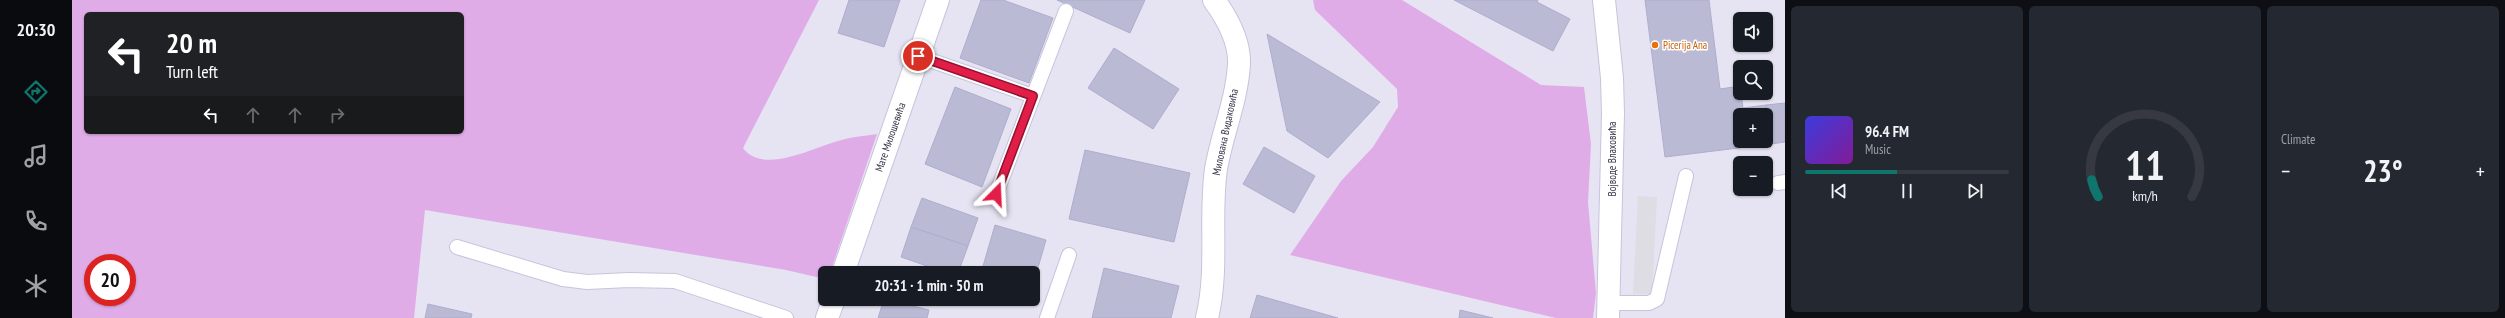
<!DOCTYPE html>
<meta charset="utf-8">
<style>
body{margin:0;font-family:"PT Sans Narrow",sans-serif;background:#242831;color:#f1f3f6;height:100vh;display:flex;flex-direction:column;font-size:15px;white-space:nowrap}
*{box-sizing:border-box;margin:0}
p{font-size:13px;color:#9ea1a6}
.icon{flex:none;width:22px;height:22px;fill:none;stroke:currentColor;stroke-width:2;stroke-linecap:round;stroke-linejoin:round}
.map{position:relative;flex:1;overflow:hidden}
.drawer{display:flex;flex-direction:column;gap:6px;padding:6px;background:#0d0f14;width:720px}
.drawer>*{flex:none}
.guide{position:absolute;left:12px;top:12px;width:380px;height:122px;border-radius:6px;box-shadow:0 1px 3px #0004;background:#202124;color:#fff;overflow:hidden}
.tools{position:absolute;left:1661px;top:12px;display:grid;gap:8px}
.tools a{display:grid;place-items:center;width:40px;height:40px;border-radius:6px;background:#171b24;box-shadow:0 1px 3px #0004;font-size:20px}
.speed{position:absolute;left:12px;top:254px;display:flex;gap:8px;font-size:20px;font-weight:700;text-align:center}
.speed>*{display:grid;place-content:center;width:52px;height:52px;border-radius:50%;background:#171b24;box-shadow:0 1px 3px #0004;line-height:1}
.speed .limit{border:6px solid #d22;background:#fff;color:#111}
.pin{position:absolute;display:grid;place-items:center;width:34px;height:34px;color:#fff;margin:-17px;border:2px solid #fff;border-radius:50%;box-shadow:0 1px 4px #0007}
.me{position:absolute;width:44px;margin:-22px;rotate:21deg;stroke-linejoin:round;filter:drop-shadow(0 0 3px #0008)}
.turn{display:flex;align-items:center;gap:14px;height:84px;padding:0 16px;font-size:18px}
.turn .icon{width:52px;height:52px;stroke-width:2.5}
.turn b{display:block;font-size:28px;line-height:34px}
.lanes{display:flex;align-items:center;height:38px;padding:0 16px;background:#0003;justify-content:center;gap:20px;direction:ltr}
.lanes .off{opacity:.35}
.big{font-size:30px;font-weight:800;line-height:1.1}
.drawer .widget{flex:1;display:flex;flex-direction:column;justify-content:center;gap:6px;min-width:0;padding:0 14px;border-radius:6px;background:#242831}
.drawer .dial{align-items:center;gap:0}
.dial svg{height:104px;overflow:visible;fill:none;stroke:#363941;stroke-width:7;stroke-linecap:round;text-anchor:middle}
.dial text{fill:#f1f3f6;stroke:none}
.song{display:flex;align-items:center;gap:12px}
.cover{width:48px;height:48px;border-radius:6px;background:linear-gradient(135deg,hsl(240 70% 55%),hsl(290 70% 35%))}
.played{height:4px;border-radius:2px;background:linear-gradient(90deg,#0f766e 45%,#363941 45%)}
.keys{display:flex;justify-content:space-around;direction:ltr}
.heat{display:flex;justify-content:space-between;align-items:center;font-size:22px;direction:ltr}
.drawer .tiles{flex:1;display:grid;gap:6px;grid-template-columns:repeat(3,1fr)}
.trip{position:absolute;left:746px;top:266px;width:222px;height:40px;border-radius:6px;background:#171b24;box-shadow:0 1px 3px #0004;font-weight:800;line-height:40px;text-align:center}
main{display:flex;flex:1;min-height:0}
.tab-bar{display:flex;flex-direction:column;width:72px;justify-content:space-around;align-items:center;background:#090b0e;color:#9ea1a6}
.tab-bar .icon{width:28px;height:28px}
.tab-bar .active{color:#0f766e}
.tab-bar b{font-size:18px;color:#f1f3f6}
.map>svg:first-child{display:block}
.green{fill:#e0ace8;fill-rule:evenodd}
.parking{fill:#dddde3}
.building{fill:#babad4;stroke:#aeadcf;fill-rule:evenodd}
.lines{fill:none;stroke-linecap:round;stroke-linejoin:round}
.lane-casing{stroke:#c6c4dc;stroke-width:16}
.street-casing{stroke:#c6c4dc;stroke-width:24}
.lane{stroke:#fff;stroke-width:14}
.street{stroke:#fff;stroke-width:22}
.route-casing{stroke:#92132f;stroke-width:10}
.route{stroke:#e11d48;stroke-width:7}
.food-dot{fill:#e8710a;stroke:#fff;stroke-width:1.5}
.labels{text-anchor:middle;stroke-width:3;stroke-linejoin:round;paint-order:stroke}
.food-label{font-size:11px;fill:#c56008;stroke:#fff;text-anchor:start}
.street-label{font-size:11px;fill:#343445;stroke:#fff}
</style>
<main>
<nav class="tab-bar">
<b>20:30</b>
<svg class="icon active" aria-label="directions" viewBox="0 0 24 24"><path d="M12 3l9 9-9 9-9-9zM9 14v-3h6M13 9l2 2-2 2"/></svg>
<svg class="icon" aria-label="music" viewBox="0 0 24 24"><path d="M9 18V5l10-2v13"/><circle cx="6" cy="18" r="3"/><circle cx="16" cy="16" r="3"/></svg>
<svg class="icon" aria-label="phone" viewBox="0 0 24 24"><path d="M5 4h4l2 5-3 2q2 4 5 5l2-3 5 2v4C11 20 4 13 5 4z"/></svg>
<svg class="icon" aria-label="climate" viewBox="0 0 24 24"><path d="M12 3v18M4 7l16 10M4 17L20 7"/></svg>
</nav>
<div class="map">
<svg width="1713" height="318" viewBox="0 0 1713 318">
<rect width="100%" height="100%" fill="#e6e4f2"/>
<g class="green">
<path d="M0 0H747L671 148C691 175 740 148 766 141 778 137 792 136 805 134L758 273H753V279L714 270 353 210 342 318H0ZM14 14H390V132H14ZM21 263H55V297H21Z"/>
<polygon points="1241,0 1330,0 1469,85 1512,87 1519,144 1516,202 1524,293 1521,318 1484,318 1218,255 1269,181 1301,147 1326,107 1325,89 1243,10"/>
</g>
<polygon class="parking" points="1566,196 1585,197 1580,294 1561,294"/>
<g class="building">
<polygon points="777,0 828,0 812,47 766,33"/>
<polygon points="909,0 931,0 981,18 957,83 888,58"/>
<polygon points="985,0 1073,0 1058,33"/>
<polygon points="1382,0 1466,0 1465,2 1498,19 1481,51"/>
<path d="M1573 0H1637L1648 89 1668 86 1671 108 1694 105 1699 144 1593 157ZM1668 115H1694V141H1668Z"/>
<polygon points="1195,34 1308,102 1256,158 1215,131"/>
<polygon points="1042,48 1107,89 1081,129 1016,88"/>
<polygon points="883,87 939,109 910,187 853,164"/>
<polygon points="1713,103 1713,142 1699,144 1694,105"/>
<polygon points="1192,147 1243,176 1222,213 1171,184"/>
<polygon points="1013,150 1118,173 1102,242 997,219"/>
<polygon points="850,198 906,218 896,246 839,227"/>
<polygon points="923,225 974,240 961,285 961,273 909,273"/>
<polygon points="839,227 896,246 886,273 875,273 829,257"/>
<polygon points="1032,268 1107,286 1099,318 1020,318"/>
<polygon points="1185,295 1266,318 1178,318"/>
<polygon points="812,299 857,310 855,318 806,318"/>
<polygon points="356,304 400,314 399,318 353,318"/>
<polygon points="1388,310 1421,318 1387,318"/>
</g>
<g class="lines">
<g class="lane-casing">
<g id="lane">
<polyline points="846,56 961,96"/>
<polyline points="1706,183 1713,182"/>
<polyline points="924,194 994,11"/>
<polyline points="385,247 491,279 515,282 557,280 603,281 714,318"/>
<polyline points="1537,303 1577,303 1585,299 1614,176"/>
<polyline points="975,318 997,255"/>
</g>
</g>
<g class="street-casing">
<g id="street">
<polyline points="1532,0 1540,78 1541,113 1536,318"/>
<polyline points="771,273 866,0"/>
<polyline points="755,318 762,299"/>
<path d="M1135 318C1147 268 1137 218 1144 169 1150 134 1165 100 1167 64 1168 41 1155 18 1142 0"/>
</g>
</g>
<use href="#lane" class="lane"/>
<use href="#street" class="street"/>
</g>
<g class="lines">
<g class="route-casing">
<polyline id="route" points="846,56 961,96 924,194"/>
</g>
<use href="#route" class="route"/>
</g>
<circle class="food-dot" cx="1583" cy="45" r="4"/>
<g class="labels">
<g class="food-label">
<text x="1591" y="49">Picerija Ana</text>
</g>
<g class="street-label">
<text transform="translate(1153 132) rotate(-78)" y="4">Милована Видаковића</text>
<text transform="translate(818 137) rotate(-71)" y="4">Мате Милошевића</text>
<text transform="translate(1540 159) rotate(-90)" y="4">Војводе Влаховића</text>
</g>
</g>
</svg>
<div class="tools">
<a><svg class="icon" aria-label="sound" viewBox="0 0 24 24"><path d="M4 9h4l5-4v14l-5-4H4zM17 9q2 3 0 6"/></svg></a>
<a><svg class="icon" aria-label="search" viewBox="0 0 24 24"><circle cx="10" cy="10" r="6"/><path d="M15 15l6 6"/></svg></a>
<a>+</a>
<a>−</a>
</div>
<div class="speed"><div class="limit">20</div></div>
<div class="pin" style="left:846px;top:56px;background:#d93025"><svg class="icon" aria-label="arrive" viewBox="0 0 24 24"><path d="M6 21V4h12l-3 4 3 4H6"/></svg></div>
<svg class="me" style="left:924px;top:194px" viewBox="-20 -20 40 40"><path d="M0-17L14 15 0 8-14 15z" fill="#e11d48" stroke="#fff" stroke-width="4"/></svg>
<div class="trip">20:31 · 1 min · 50 m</div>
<div class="guide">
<div class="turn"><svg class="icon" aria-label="left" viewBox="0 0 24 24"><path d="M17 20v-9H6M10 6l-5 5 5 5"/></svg><div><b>20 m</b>Turn left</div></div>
<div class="lanes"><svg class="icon" aria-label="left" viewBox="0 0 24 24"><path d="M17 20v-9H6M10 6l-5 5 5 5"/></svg><svg class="icon off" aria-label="ahead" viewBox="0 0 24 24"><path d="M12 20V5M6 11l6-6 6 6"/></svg><svg class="icon off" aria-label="ahead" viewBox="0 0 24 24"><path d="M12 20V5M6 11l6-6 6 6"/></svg><svg class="icon off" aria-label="right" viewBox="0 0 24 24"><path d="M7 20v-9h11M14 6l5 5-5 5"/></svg></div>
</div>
</div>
<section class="drawer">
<div class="tiles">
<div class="widget">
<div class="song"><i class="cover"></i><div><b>96.4 FM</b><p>Music</p></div></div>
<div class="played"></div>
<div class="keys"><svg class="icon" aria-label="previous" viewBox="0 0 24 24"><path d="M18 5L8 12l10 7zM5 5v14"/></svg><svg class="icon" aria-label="pause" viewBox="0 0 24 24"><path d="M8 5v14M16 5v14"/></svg><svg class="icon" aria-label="next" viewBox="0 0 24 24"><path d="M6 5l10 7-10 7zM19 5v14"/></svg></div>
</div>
<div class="widget dial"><svg viewBox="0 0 100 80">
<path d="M14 69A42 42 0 1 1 86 69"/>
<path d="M14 69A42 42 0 0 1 9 56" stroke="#0f766e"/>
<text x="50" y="56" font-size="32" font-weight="700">11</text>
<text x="50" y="72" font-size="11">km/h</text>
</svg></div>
<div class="widget"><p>Climate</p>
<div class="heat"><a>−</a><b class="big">23°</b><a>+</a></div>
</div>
</div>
</section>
</main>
